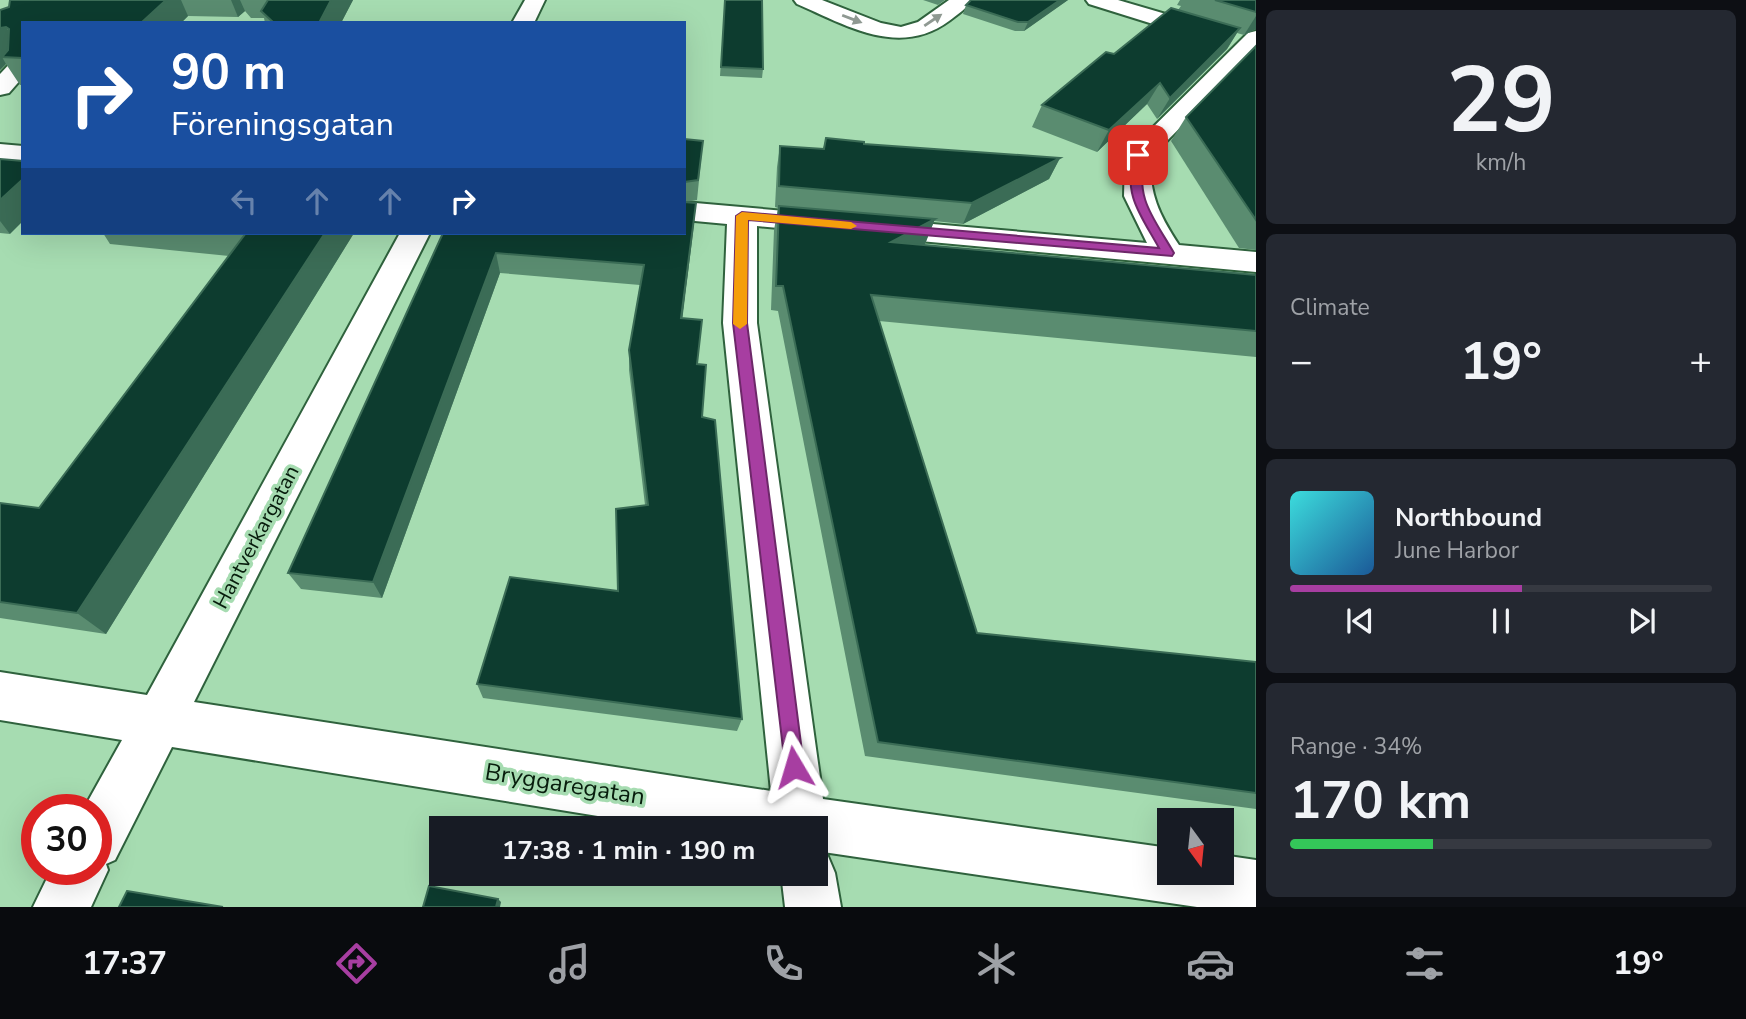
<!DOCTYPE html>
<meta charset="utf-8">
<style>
body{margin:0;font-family:"Nunito Sans",sans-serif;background:#242831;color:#f1f3f6;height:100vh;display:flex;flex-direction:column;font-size:26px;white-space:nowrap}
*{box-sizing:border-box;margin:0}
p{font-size:23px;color:#9ea1a6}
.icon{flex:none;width:38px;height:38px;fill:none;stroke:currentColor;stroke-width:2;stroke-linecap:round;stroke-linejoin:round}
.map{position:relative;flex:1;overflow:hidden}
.panel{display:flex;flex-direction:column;gap:10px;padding:10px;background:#0d0f14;width:490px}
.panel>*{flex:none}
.hud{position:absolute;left:21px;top:21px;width:665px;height:214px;border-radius:0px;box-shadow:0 7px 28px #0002;background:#1a4fa0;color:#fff;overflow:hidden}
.needle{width:46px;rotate:165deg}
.tools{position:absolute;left:1157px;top:808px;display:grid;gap:14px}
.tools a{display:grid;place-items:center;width:77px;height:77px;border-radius:0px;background:#171b24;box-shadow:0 7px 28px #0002;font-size:35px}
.speed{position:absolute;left:21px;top:794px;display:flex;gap:14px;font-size:35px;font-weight:700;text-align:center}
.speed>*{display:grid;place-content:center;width:91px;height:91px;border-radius:50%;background:#171b24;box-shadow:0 7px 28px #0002;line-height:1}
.speed .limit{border:10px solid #d22;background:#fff;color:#111}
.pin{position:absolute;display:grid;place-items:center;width:60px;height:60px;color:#fff;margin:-30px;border-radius:14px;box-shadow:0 4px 10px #0006}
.me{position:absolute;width:77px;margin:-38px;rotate:353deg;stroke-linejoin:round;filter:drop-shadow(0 0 5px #0008)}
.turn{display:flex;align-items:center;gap:24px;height:147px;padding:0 35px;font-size:32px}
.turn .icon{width:91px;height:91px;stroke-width:2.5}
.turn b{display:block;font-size:49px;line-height:60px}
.lanes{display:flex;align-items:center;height:66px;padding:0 35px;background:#0003;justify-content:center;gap:35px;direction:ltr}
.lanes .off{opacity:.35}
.big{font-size:52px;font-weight:700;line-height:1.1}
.panel .widget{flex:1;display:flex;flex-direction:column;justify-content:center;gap:10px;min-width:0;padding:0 24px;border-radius:10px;background:#242831}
.panel .dial{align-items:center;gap:0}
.dial b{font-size:91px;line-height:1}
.song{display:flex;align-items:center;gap:21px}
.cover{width:84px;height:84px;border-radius:10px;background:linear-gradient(135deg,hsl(180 70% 55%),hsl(210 70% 35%))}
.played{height:7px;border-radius:4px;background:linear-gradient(90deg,#a73ea1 55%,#363941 55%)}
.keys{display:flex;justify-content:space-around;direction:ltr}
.heat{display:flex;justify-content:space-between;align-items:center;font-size:38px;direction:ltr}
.charge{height:10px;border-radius:5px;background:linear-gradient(90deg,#34c759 34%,#363941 0)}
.trip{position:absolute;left:429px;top:816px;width:399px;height:70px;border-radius:0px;background:#171b24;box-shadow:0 7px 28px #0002;font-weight:700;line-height:70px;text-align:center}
.dock{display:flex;height:112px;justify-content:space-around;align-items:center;background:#090b0e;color:#9ea1a6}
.dock .icon{width:49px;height:49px}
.dock .active{color:#a73ea1}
.dock b{font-size:32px;color:#f1f3f6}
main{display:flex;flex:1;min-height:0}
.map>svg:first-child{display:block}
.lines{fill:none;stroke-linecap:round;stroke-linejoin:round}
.minor-casing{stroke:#2f623d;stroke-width:4}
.minor{fill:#fff;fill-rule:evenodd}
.wall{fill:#5a8c70}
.shaded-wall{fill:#3b6c56}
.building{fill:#0d3c2f;stroke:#3b6c56;stroke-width:2}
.oneway{fill:#8f9992}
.route{fill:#a73ea1;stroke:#6d2869;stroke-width:2}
.slow{fill:#f59e0b}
.labels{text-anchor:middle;stroke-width:7;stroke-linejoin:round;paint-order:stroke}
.street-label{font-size:21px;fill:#071c0c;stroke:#a6dcb1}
.near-street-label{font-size:24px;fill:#071c0c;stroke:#a6dcb1}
</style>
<main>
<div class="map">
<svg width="1256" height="907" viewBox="0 0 1256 907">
<rect width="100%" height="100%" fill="#a6dcb1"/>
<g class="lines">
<g class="minor-casing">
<g id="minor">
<polygon points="525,0 545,0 534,23 512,23"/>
<path d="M794 0H822L881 23 901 27 918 22 949 0H973C967 8 957 15 949 21 899 58 846 25 797 4Z"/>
<polygon points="1086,0 1118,0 1217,29 1220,34 1209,41 1201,39 1089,4"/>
<path d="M1256 31V51L1151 157C1148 193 1160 216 1179 245L1256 252V272L757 226V323L823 799 1169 848V873H1222V855L1256 860V907H1197L823 852 827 854 835 873 841 907H785L781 873H816V828H672L172 747 115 860 106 864 108 870 91 907H33L51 870H96V810H83L122 740 0 720V672L147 695 400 233H430L194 702 771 791 723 323 727 224 684 220V202L1147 243 1124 196 1125 155 1248 33Z"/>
<polygon points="23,56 23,77 9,93 0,95 0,74 15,58"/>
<polygon points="0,144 23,146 23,162 0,160"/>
</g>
</g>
<use href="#minor" class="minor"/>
</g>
<g class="wall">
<polygon points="10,0 353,0 341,23 265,23 264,18 251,18 245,11 238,17 188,16 181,23 23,23 23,85 20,85 6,64 0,70 0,10 9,7"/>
<polygon points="725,0 763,69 762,78 720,76"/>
<polygon points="923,0 945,0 938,5"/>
<polygon points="1068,0 1024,31 1015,31 963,14 966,5"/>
<polygon points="1180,0 1256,0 1256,29 1244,35 1237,33 1227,49 1157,119 1147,104 1097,152 1032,127 1042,105 1178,10 1181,6 1177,5"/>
<polygon points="1256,46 1256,250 1239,248 1171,141 1186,117"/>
<polygon points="826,138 864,144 1060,158 1049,179 963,224 934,221 925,244 924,245 1256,274 1256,357 879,321 977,633 1256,662 1256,809 865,756 778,311 771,310 774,230 778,208 775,207 777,167 780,146 823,149"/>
<polygon points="684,139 703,141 697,200 685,202 696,203 682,318 697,364 702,417 742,719 737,731 483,698 477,684 618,591 645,505 629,370 629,350 640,285 500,273 382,598 301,589 288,573 443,233 684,233"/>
<polygon points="0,159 10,234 0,233"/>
<polygon points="103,233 354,233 106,634 0,618 0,503 39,508 229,256 110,244"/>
</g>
<g class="shaded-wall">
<polygon points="166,0 181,0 188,16 181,23 141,23"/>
<polygon points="231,0 240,0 245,11 238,17"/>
<polygon points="331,0 353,0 341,23 319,23"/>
<polygon points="1060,0 1068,0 1024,31 1028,22"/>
<polygon points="1256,16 1256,29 1244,35"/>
<polygon points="6,27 22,53 2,57 6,64 0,70 0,28"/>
<polygon points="1240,28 1227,49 1157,119 1170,98"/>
<polygon points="1160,83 1147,104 1097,152 1109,130"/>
<polygon points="1060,158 1049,179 963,224 972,203"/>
<polygon points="23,179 23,221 10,234 0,221 0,200"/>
<polygon points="696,203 694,224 680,338 681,318"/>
<polygon points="935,219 925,244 883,267 891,242"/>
<polygon points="325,233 354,233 106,634 77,613"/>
<polygon points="496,253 500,273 382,598 373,582"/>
<polygon points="498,899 501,902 500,907 496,907"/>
</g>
<g class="building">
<polygon points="10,0 166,0 141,23 23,23 23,58 2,57 8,50 9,29 6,27 0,28 0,10 9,7"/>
<polygon points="268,0 331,0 319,23 274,23 261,11"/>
<polygon points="725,0 762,0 763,69 721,67"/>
<polygon points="971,0 1060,0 1028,22 1018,22 966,5"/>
<polygon points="1215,0 1256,0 1256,12"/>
<polygon points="1171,8 1240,28 1170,98 1160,83 1109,130 1042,105 1106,52 1114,54"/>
<polygon points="1256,46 1256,220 1186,117"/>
<polygon points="826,138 864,142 864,144 1060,158 972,203 779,186 780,146 824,149"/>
<polygon points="684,139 703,141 698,180 684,182"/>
<polygon points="0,159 23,161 23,179 0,200"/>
<polygon points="684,202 696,203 681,318 702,320 697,364 706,365 702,417 715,420 742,719 477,684 510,577 618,591 616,509 648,505 629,350 644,265 496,253 373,582 288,573 443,233 684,233"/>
<polygon points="779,206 935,219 891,242 1256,275 1256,331 871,295 977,633 1256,662 1256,793 878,742 783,286 776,286"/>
<polygon points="246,233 325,233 77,613 0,602 0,503 39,508"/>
<polygon points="429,886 498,899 496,907 423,907"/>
<polygon points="127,891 223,907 119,907"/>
</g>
<defs><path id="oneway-solid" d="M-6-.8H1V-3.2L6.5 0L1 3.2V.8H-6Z" transform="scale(1.75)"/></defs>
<g class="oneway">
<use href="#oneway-solid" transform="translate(852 19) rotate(21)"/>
<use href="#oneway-solid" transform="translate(933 20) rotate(-34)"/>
</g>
<path class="route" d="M1138 152 1144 155C1136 201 1152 215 1174 253L1172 256 748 220 747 323 804 767 801 774 794 777 786 774 733 323 736 216 742 212 1159 248C1139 212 1125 198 1132 155Z"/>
<polygon class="slow" points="742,212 851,222 857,226 851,229 748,220 747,324 740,329 733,324 736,216"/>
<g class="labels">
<g class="street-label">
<text transform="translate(256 537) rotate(-62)" y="7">Hantverkargatan</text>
</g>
<g class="near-street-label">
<text transform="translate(565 784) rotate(9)" y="8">Bryggaregatan</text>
</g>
</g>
</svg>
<div class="tools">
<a><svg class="needle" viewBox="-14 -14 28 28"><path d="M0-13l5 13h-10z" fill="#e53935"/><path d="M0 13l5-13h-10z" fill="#9ea1a6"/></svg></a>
</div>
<div class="speed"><div class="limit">30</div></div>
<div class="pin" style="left:1138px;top:155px;background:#d93025"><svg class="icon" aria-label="arrive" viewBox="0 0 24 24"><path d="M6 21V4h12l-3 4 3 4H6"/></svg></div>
<svg class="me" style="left:794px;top:767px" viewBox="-20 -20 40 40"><path d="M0-17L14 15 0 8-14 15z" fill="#a73ea1" stroke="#fff" stroke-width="4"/></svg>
<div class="trip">17:38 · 1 min · 190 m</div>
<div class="hud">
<div class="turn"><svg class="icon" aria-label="right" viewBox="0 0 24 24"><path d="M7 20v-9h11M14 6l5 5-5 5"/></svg><div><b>90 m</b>Föreningsgatan</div></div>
<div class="lanes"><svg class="icon off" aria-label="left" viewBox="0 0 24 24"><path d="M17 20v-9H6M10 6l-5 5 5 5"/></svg><svg class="icon off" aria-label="ahead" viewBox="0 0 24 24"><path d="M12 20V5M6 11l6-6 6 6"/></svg><svg class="icon off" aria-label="ahead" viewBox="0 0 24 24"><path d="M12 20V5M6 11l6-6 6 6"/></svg><svg class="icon" aria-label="right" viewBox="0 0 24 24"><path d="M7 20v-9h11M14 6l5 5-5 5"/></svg></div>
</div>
</div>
<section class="panel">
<div class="widget dial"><b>29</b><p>km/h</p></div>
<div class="widget"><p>Climate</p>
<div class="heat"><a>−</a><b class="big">19°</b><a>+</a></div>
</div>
<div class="widget">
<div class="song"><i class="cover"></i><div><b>Northbound</b><p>June Harbor</p></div></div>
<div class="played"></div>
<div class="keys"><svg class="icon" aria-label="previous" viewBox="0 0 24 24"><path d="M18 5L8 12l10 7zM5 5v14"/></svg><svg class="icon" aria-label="pause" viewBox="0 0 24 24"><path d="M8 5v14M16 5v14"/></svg><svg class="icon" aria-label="next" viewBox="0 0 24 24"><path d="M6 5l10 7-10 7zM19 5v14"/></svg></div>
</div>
<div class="widget"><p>Range · 34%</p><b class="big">170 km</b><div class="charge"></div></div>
</section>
</main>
<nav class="dock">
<b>17:37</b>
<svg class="icon active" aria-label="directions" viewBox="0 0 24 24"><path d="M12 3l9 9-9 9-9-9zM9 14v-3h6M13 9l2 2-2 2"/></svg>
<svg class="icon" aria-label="music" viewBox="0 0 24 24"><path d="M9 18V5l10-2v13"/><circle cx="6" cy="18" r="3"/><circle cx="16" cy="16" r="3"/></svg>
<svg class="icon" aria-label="phone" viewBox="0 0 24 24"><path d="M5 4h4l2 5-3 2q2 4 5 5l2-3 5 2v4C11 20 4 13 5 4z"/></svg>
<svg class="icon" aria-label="climate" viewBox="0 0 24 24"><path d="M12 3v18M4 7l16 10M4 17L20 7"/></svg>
<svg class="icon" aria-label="car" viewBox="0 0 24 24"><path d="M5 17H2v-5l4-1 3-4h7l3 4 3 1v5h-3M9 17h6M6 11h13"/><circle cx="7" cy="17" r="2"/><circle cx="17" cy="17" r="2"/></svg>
<svg class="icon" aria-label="filters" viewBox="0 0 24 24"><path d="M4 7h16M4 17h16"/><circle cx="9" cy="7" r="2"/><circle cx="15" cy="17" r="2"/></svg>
<b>19°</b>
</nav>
